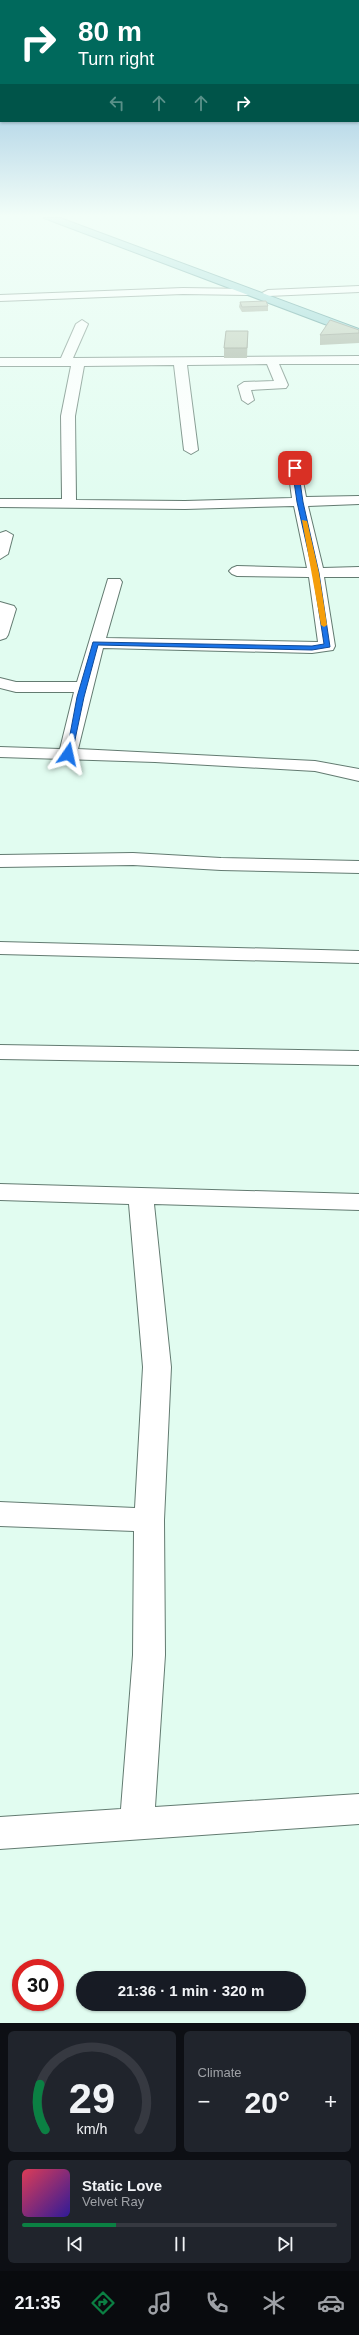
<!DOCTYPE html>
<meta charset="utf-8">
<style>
body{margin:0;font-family:Arial,sans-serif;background:#20242c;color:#f1f3f6;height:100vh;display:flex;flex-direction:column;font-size:15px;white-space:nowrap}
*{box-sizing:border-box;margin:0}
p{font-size:13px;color:#9ea1a6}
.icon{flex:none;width:22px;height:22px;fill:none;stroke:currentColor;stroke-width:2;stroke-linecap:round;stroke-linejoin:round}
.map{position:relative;height:2023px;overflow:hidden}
.panel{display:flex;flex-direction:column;gap:8px;padding:8px;background:#0d0f14;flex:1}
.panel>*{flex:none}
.banner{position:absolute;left:0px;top:0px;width:359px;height:122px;box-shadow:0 1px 3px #0004;background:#00695c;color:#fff;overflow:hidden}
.speed{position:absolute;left:12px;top:1959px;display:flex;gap:8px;font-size:20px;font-weight:700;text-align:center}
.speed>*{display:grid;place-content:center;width:52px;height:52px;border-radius:50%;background:#171b24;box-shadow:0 1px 3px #0004;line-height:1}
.speed .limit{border:6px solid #d22;background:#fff;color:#111}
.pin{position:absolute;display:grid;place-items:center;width:34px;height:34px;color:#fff;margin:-17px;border-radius:8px;box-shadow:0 2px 6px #0006}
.me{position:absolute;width:44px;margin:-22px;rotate:11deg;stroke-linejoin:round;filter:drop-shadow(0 0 3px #0008)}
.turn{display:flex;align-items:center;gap:14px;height:84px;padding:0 12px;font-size:18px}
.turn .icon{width:52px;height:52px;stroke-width:2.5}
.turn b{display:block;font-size:28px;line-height:34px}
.lanes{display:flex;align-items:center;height:38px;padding:0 12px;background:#0003;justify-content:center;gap:20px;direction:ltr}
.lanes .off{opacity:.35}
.big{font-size:30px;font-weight:700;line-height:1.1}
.panel .widget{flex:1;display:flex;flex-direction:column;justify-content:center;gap:6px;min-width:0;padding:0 14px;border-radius:6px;background:#20242c}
.panel .dial{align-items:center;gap:0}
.dial svg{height:104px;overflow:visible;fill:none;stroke:#363941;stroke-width:7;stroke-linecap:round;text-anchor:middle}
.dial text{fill:#f1f3f6;stroke:none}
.song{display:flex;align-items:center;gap:12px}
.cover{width:48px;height:48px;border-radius:6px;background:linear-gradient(135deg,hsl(350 70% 55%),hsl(250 70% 35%))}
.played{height:4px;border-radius:2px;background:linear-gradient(90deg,#0b8043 30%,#363941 30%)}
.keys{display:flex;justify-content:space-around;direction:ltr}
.heat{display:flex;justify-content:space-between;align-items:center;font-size:22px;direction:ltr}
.panel .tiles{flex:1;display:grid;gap:8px;grid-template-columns:1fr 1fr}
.widget:last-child{grid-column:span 2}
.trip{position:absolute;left:76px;top:1971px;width:230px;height:40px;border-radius:20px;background:#171b24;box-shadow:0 1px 3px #0004;font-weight:700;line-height:40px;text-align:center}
.tab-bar{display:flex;height:64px;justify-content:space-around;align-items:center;background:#090b0e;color:#9ea1a6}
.tab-bar .icon{width:28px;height:28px}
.tab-bar .current{color:#0b8043}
.tab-bar b{font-size:18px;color:#f1f3f6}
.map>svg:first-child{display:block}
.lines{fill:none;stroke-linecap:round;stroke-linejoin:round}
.minor-casing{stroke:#637b71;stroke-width:2}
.major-casing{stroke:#307f80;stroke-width:2}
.minor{fill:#fff;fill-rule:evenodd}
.major{fill:#86ccce;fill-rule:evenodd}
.wall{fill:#9da997}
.building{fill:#b7c5b0;stroke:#808a7b}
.route{fill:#1a73e8;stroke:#114b97}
.slow{fill:#f59e0b}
</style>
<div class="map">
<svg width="359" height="2023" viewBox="0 0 359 2023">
<rect width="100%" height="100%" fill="#e1fcf0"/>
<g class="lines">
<g class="minor-casing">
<g id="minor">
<polygon points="359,286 359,292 268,296 262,293 268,290"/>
<polygon points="183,288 247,289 253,292 247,295 183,294 0,301 0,295"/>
<polygon points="82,320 88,324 73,358 359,356 359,364 279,364 288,385 286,388 251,390 254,400 248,404 242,400 238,386 244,382 274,381 267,364 187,365 198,450 191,454 184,450 174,365 84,366 75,416 76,500 185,501 292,498 288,468 290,465 300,465 306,497 359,496 359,504 308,506 323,568 359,567 359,577 324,577 335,646 333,650 312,653 103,648 78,749 315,761 359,769 359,781 315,771 155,762 0,757 0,747 60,749 74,692 16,692 0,688 0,678 16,682 77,682 108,579 120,579 122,582 106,638 318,642 309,577 237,576 232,574 229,571 232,568 237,566 307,568 294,506 185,509 0,507 0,499 62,499 61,416 71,366 0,366 0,358 61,358 76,324"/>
<polygon points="6,531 13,535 8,554 0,559 0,533"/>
<polygon points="0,602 14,606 16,609 8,635 6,638 0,640"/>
<polygon points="133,853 221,858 359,861 359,873 221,870 133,865 0,867 0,855"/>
<polygon points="0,942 359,951 359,963 0,954"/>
<polygon points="0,1045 359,1051 359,1065 0,1059"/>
<polygon points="0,1184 359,1194 359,1210 154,1204 171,1367 164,1520 165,1655 155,1807 359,1794 359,1824 0,1849 0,1817 121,1809 133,1655 134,1531 0,1526 0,1502 135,1508 143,1367 129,1204 0,1200"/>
</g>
</g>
<g class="major-casing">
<polygon id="major" points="44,218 60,218 359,329 359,337"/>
</g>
<use href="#minor" class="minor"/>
<use href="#major" class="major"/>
</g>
<g class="wall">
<polygon points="240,302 268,306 268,311 242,312 239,307"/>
<polygon points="359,330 359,343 320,345 320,335"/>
<polygon points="248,331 247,358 224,358 224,348"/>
</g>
<g class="building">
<polygon points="266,301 268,306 242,307 240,302"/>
<polygon points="330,320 359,330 359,333 320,335"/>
<polygon points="226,331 248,331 247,348 224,348"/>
</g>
<linearGradient id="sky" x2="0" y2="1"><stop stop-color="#74acd6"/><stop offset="0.43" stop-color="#f2fef8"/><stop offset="1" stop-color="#f2fef8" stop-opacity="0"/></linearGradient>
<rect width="359" height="502" fill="url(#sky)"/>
<polygon class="route" points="295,467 298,468 303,502 319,573 330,647 312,650 98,645 84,697 72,754 66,756 77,697 93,642 312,646 324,644 313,573 297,502 292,468"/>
<polygon class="slow" points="302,520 307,521 319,573 327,625 324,627 321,625"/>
</svg>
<div class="speed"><div class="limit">30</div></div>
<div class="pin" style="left:295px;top:468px;background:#d93025"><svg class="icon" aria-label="arrive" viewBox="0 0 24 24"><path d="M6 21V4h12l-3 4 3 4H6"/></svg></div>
<svg class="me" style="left:68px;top:754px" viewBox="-20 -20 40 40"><path d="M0-17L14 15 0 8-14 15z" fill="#1a73e8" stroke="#fff" stroke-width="4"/></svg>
<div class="trip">21:36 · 1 min · 320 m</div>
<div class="banner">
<div class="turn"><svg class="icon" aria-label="right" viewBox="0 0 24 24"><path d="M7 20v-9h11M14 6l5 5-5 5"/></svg><div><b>80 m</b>Turn right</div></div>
<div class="lanes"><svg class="icon off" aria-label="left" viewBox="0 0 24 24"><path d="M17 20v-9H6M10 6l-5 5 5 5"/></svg><svg class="icon off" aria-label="ahead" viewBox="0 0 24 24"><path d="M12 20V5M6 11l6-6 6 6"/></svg><svg class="icon off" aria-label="ahead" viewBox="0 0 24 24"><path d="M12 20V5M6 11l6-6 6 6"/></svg><svg class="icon" aria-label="right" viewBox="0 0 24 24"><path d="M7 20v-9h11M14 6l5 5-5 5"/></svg></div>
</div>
</div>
<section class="panel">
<div class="tiles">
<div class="widget dial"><svg viewBox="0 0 100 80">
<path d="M14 69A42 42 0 1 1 86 69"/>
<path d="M14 69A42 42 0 0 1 10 34" stroke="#0b8043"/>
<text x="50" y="56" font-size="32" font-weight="700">29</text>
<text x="50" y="72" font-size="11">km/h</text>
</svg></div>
<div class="widget"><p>Climate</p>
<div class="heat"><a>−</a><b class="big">20°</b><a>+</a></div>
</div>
<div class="widget">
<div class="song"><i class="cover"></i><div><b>Static Love</b><p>Velvet Ray</p></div></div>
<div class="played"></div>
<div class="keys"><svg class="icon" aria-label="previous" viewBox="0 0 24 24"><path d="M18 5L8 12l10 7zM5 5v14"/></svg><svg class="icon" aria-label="pause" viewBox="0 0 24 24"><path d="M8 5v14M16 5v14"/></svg><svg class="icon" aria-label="next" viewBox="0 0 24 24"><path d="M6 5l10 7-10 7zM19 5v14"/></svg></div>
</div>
</div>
</section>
<nav class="tab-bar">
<b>21:35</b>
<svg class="icon current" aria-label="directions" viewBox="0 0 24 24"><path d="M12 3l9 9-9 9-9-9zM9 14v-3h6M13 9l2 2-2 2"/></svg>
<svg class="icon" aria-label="music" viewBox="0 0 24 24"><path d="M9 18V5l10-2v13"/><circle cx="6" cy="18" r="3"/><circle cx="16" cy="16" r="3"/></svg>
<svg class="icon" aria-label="phone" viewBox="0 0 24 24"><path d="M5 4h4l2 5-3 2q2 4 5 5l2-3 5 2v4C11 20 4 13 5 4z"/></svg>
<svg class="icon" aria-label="climate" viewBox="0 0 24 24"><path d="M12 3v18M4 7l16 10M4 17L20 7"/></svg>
<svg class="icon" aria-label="car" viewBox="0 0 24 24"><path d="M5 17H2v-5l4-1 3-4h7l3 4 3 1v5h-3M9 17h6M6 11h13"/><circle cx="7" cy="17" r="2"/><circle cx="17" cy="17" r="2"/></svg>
</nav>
